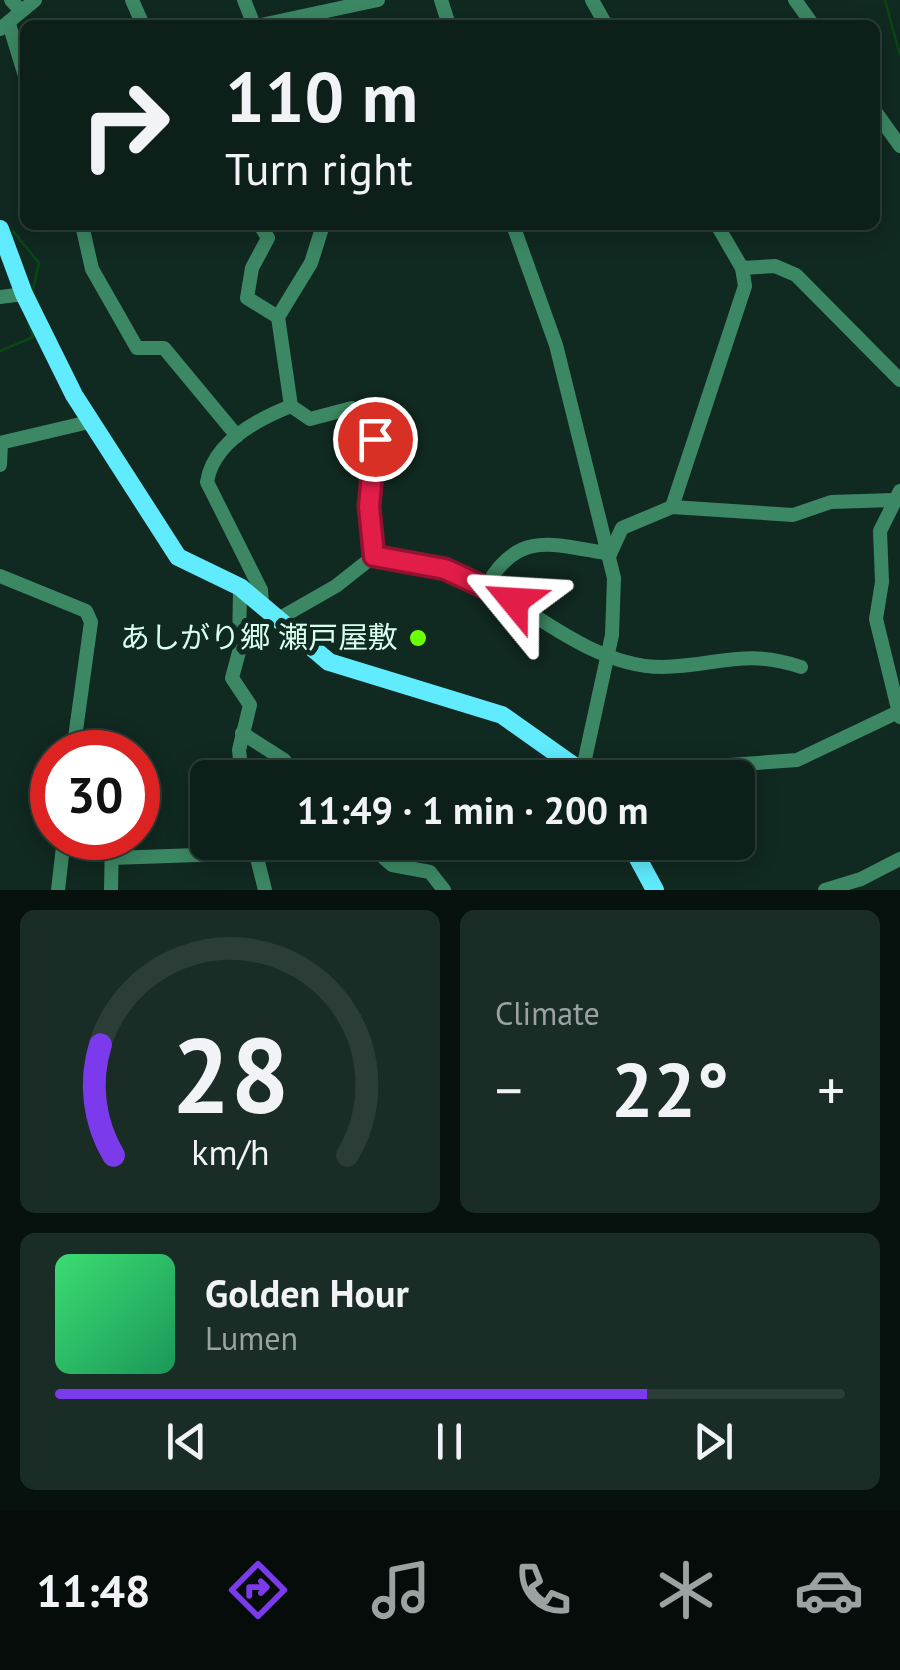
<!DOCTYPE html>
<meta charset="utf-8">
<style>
body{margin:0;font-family:"PT Sans","Noto Sans JP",sans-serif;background:#1a2c26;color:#f1f3f6;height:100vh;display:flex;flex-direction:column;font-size:38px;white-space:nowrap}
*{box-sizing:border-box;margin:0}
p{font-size:32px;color:#9aa2a2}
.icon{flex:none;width:55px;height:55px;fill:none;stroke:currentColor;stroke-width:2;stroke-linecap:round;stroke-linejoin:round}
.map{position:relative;height:890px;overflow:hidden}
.details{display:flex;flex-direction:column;gap:20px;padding:20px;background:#07110e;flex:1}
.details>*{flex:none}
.top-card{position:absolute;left:20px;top:20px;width:860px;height:210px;border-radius:15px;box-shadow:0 5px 25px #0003,0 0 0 2px #2c3d38;background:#0c1f19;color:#f1f3f6;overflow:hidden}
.speed{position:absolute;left:30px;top:730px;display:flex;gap:20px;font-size:50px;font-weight:700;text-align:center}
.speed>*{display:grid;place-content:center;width:130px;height:130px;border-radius:50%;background:#0c1f19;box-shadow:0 5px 25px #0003,0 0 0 2px #2c3d38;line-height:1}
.speed .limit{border:15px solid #d22;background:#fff;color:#111}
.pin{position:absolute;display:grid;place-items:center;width:85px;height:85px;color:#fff;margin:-42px;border:5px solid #fff;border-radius:50%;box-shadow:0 2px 10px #0007}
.me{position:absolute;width:110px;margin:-55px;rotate:297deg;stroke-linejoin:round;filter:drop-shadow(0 0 8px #0008)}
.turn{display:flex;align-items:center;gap:35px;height:210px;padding:0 40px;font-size:45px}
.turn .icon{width:130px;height:130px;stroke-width:2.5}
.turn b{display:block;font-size:70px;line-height:85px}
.big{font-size:75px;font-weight:700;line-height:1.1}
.details .widget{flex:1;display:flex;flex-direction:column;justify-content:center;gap:15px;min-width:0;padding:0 35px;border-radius:15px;background:#1a2c26}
.details .dial{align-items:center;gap:0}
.dial svg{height:260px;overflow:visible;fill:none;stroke:#2c3d38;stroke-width:7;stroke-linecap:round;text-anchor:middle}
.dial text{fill:#f1f3f6;stroke:none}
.song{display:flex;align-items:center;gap:30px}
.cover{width:120px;height:120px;border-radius:15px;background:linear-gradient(135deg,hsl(140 70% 55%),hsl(150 70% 35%))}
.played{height:10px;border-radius:5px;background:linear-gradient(90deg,#7c3aed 75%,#2c3d38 75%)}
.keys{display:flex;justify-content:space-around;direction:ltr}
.heat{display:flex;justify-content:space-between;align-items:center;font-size:55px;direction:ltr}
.details .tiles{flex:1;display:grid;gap:20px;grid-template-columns:1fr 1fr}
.widget:last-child{grid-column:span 2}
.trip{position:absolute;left:190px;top:760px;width:565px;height:100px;border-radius:15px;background:#0c1f19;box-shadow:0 5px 25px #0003,0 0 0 2px #2c3d38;font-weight:700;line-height:100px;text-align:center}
.tabs{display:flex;height:160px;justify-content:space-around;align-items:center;background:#050c0a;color:#9aa2a2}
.tabs .icon{width:70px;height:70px}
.tabs .current{color:#7c3aed}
.tabs b{font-size:45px;color:#f1f3f6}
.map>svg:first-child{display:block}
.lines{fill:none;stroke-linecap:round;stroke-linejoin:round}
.stream{stroke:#0b4713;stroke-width:2.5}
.minor{stroke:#3c8864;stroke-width:14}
.major{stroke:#60ebfe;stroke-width:18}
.route-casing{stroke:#92132f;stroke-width:25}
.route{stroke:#e11d48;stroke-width:18}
.poi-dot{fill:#6bfe06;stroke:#102921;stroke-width:4}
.labels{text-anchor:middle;stroke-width:10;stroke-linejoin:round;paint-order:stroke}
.poi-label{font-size:30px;fill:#d9fff0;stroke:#102921;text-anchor:end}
</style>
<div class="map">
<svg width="900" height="890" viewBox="0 0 900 890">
<rect width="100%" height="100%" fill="#102921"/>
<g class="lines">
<g class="stream">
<polyline points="885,0 900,55"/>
<polyline points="13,231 39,263 32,294"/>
<polyline points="0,351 33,337 28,321"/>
</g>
<g class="minor">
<polyline points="11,0 21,11"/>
<polyline points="132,0 143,25"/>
<polyline points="244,0 254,25"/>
<polyline points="441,0 449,25"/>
<polyline points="592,0 606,25"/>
<polyline points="795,0 813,25"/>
<polyline points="9,24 25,76"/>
<polyline points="261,25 378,0"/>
<polyline points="0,29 35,0"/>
<polyline points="875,111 900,146"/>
<polyline points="82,225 92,269 137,348 164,348 237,436"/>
<polyline points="260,225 268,238 252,268 247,298 278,317"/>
<polyline points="323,225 311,263 278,317 291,406 310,419 352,408 362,438 375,439 369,507 374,556"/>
<polyline points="513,225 556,345 614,578 612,635 583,768"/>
<polyline points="742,268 775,266 796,275 900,380"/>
<polyline points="0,297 24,294"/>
<polyline points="0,443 89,422"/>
<polyline points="0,465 1,444"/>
<polyline points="672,507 745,286 742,268 717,225"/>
<polyline points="610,554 622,528 672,507 793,515 831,502 894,500"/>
<polyline points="0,576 86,611 91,622 73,752"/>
<path d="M487 585C539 617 599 667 662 667 716 666 746 648 801 667"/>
<polyline points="240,587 239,652 232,678 250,705 239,750 242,778"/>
<path d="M262 603 261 590 207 482C213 443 258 419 291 406"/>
<path d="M280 618 336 586 374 556 445 569 487 585C518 529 556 545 610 554"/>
<polyline points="900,717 876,619 882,582 880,531 900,491"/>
<polyline points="242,733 284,760 298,778"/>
<polyline points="636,778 674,769 797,760 898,712"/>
<polyline points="253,842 265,890"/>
<polyline points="366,842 392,865 430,872 444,890"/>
<polyline points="111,858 256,853"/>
<polyline points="58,890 64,838"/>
<polyline points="111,890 112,838"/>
<polyline points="825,890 861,879 900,859"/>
</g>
<g class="major">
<polyline points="0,229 24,294 74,395 178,557 240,587 329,662 502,715 591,778"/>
<polyline points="629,842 655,890"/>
</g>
</g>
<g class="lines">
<g class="route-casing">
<polyline id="route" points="375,439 369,507 374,556 445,569 514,601"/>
</g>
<use href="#route" class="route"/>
</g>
<circle class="poi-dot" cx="418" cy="638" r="10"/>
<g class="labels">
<g class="poi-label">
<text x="398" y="648">あしがり郷 瀬戸屋敷</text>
</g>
</g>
</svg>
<div class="speed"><div class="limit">30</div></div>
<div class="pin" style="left:375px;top:439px;background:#d93025"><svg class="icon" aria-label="arrive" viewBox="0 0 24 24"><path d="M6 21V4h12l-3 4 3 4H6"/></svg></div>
<svg class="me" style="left:514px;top:601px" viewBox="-20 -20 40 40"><path d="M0-17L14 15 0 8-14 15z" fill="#e11d48" stroke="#fff" stroke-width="4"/></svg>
<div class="trip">11:49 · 1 min · 200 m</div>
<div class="top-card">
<div class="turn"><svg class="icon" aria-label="right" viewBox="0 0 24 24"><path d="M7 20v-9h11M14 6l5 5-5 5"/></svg><div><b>110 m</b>Turn right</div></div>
</div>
</div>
<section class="details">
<div class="tiles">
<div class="widget dial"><svg viewBox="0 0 100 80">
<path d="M14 69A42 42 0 1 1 86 69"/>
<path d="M14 69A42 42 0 0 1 10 35" stroke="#7c3aed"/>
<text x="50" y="56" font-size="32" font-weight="700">28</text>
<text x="50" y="72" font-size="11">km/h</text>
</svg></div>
<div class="widget"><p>Climate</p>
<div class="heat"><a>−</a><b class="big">22°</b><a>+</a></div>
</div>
<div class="widget">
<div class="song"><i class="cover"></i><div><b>Golden Hour</b><p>Lumen</p></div></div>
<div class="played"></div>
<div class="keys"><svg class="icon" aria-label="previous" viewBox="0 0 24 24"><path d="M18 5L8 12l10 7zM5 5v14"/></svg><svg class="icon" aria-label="pause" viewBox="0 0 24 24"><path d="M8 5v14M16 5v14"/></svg><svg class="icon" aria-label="next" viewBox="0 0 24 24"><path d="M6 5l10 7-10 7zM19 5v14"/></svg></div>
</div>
</div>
</section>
<nav class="tabs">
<b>11:48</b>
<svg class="icon current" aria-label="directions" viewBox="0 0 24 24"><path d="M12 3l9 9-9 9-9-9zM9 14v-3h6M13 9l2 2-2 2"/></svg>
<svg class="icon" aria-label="music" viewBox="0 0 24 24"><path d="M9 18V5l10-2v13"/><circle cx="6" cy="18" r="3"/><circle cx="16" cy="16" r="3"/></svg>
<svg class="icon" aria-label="phone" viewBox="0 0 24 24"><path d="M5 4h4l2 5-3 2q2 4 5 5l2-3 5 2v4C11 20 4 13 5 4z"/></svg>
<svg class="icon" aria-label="climate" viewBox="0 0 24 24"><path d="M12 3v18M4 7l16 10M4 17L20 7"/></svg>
<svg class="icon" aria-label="car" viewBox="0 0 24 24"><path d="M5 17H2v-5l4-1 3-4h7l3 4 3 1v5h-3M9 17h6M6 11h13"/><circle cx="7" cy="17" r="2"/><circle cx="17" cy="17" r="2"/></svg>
</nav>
